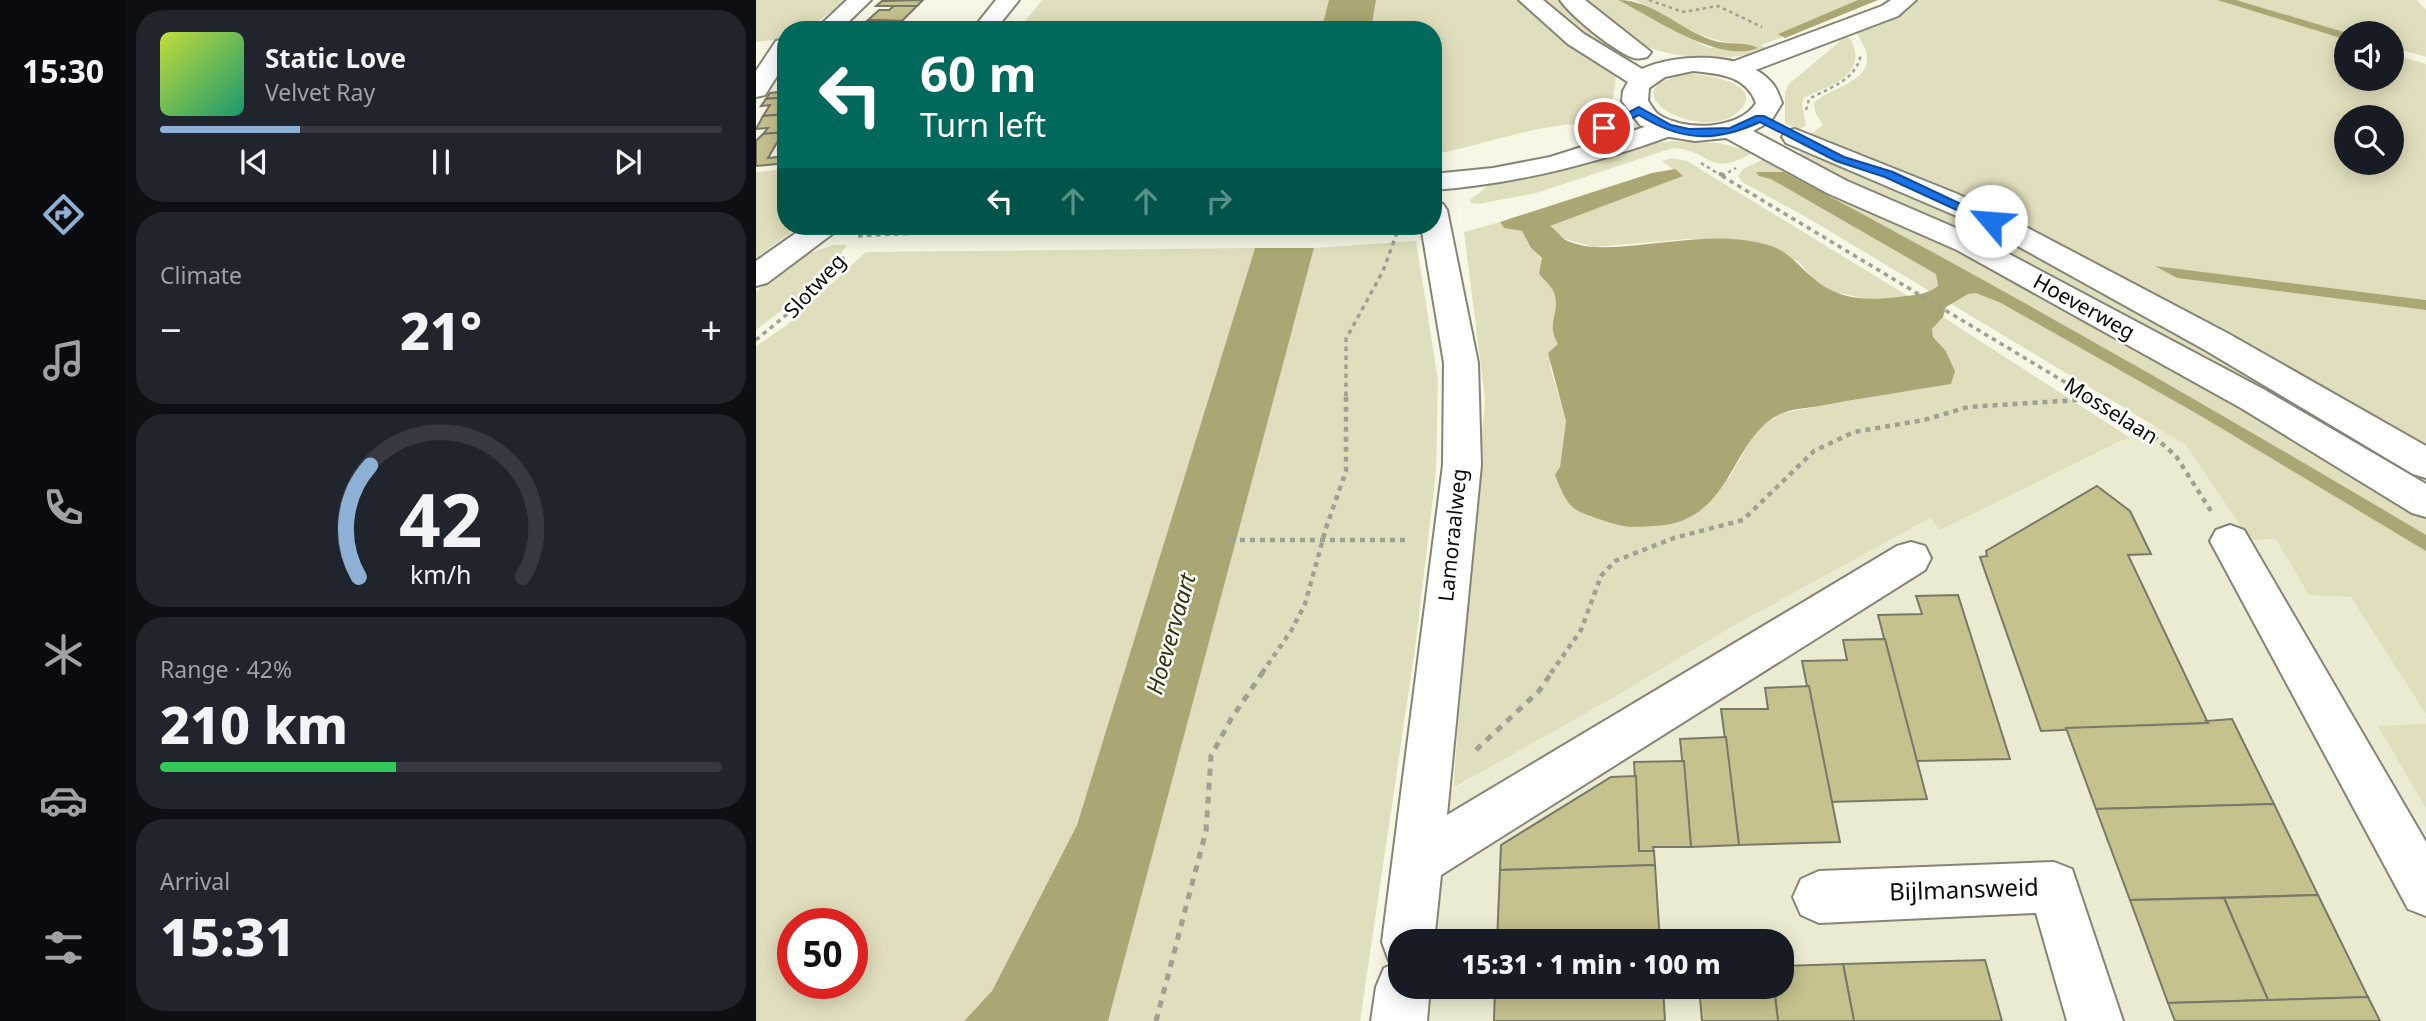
<!DOCTYPE html>
<meta charset="utf-8">
<style>
body{margin:0;font-family:"Noto Sans",sans-serif;background:#20242c;color:#f1f3f6;height:100vh;display:flex;flex-direction:column;font-size:26px;white-space:nowrap}
*{box-sizing:border-box;margin:0}
p{font-size:23px;color:#9ea1a6}
.icon{flex:none;width:38px;height:38px;fill:none;stroke:currentColor;stroke-width:2;stroke-linecap:round;stroke-linejoin:round}
.map{position:relative;flex:1;overflow:hidden}
.side{display:flex;flex-direction:column;gap:10px;padding:10px;background:#0d0f14;width:630px}
.side>*{flex:none}
.hud{position:absolute;left:21px;top:21px;width:665px;height:214px;border-radius:28px;box-shadow:0 4px 18px #0003;background:#00695c;color:#fff;overflow:hidden}
.fabs{position:absolute;left:1578px;top:21px;display:grid;gap:14px}
.fabs a{display:grid;place-items:center;width:70px;height:70px;border-radius:50%;background:#171b24;box-shadow:0 4px 18px #0003;font-size:35px}
.speed{position:absolute;left:21px;top:908px;display:flex;gap:14px;font-size:35px;font-weight:700;text-align:center}
.speed>*{display:grid;place-content:center;width:91px;height:91px;border-radius:50%;background:#171b24;box-shadow:0 4px 18px #0003;line-height:1}
.speed .limit{border:10px solid #d22;background:#fff;color:#111}
.pin{position:absolute;display:grid;place-items:center;width:60px;height:60px;color:#fff;margin:-30px;border:4px solid #fff;border-radius:50%;box-shadow:0 2px 7px #0007}
.me{position:absolute;width:77px;margin:-38px;rotate:297deg;stroke-linejoin:round;filter:drop-shadow(0 0 5px #0008)}
.turn{display:flex;align-items:center;gap:24px;height:147px;padding:0 28px;font-size:32px}
.turn .icon{width:91px;height:91px;stroke-width:2.5}
.turn b{display:block;font-size:49px;line-height:60px}
.lanes{display:flex;align-items:center;height:66px;padding:0 28px;background:#0003;justify-content:center;gap:35px;direction:ltr}
.lanes .off{opacity:.35}
.big{font-size:52px;font-weight:800;line-height:1.1}
.side .card{flex:1;display:flex;flex-direction:column;justify-content:center;gap:10px;min-width:0;padding:0 24px;border-radius:28px;background:#20242c}
.side .dial{align-items:center;gap:0}
.dial svg{height:182px;overflow:visible;fill:none;stroke:#363941;stroke-width:7;stroke-linecap:round;text-anchor:middle}
.dial text{fill:#f1f3f6;stroke:none}
.song{display:flex;align-items:center;gap:21px}
.cover{width:84px;height:84px;border-radius:10px;background:linear-gradient(135deg,hsl(70 70% 55%),hsl(160 70% 35%))}
.played{height:7px;border-radius:4px;background:linear-gradient(90deg,#8eb0d5 25%,#363941 25%)}
.keys{display:flex;justify-content:space-around;direction:ltr}
.heat{display:flex;justify-content:space-between;align-items:center;font-size:38px;direction:ltr}
.charge{height:10px;border-radius:5px;background:linear-gradient(90deg,#34c759 42%,#363941 0)}
.trip{position:absolute;left:632px;top:929px;width:406px;height:70px;border-radius:28px;background:#171b24;box-shadow:0 4px 18px #0003;font-weight:800;line-height:70px;text-align:center}
main{display:flex;flex:1;min-height:0}
.tab-bar{display:flex;flex-direction:column;width:126px;justify-content:space-around;align-items:center;background:#090b0e;color:#9ea1a6}
.tab-bar .icon{width:49px;height:49px}
.tab-bar .on{color:#8eb0d5}
.tab-bar b{font-size:32px;color:#f1f3f6}
.map>svg:first-child{display:block}
.built{fill:#ecebd2;fill-rule:evenodd}
.green{fill:#e0debc;fill-rule:evenodd}
.water{fill:#aaa774}
.building{fill:#c5c28e;stroke:#7a7969;stroke-width:2}
.lines{fill:none;stroke-linecap:round;stroke-linejoin:round}
.street-casing{stroke:#868575;stroke-width:4}
.secondary-casing{stroke:#868575;stroke-width:4}
.path-far3{stroke:#a09f93;stroke-width:2.5;stroke-dasharray:3.5 3.5;stroke-linecap:butt}
.path-far2{stroke:#a09f93;stroke-width:3.5;stroke-dasharray:4.5 4.5;stroke-linecap:butt}
.path-far1{stroke:#a09f93;stroke-width:4.5;stroke-dasharray:5 5;stroke-linecap:butt}
.path{stroke:#a09f93;stroke-width:5;stroke-dasharray:7 7;stroke-linecap:butt}
.street{fill:#fff;fill-rule:evenodd}
.secondary{fill:#fff;fill-rule:evenodd}
.route{fill:#1a73e8;stroke:#114b97;stroke-width:2}
.labels{text-anchor:middle;stroke-width:5;stroke-linejoin:round;paint-order:stroke}
.street-label{font-size:21px;fill:#0d0c07;stroke:#fff}
.water-label{font-size:23px;font-style:italic;fill:#373309;stroke:#fff}
.near-street-label{font-size:24px;fill:#0d0c07;stroke:#fff}
</style>
<main>
<nav class="tab-bar">
<b>15:30</b>
<svg class="icon on" aria-label="directions" viewBox="0 0 24 24"><path d="M12 3l9 9-9 9-9-9zM9 14v-3h6M13 9l2 2-2 2"/></svg>
<svg class="icon" aria-label="music" viewBox="0 0 24 24"><path d="M9 18V5l10-2v13"/><circle cx="6" cy="18" r="3"/><circle cx="16" cy="16" r="3"/></svg>
<svg class="icon" aria-label="phone" viewBox="0 0 24 24"><path d="M5 4h4l2 5-3 2q2 4 5 5l2-3 5 2v4C11 20 4 13 5 4z"/></svg>
<svg class="icon" aria-label="climate" viewBox="0 0 24 24"><path d="M12 3v18M4 7l16 10M4 17L20 7"/></svg>
<svg class="icon" aria-label="car" viewBox="0 0 24 24"><path d="M5 17H2v-5l4-1 3-4h7l3 4 3 1v5h-3M9 17h6M6 11h13"/><circle cx="7" cy="17" r="2"/><circle cx="17" cy="17" r="2"/></svg>
<svg class="icon" aria-label="filters" viewBox="0 0 24 24"><path d="M4 7h16M4 17h16"/><circle cx="9" cy="7" r="2"/><circle cx="15" cy="17" r="2"/></svg>
</nav>
<section class="side">
<div class="card">
<div class="song"><i class="cover"></i><div><b>Static Love</b><p>Velvet Ray</p></div></div>
<div class="played"></div>
<div class="keys"><svg class="icon" aria-label="previous" viewBox="0 0 24 24"><path d="M18 5L8 12l10 7zM5 5v14"/></svg><svg class="icon" aria-label="pause" viewBox="0 0 24 24"><path d="M8 5v14M16 5v14"/></svg><svg class="icon" aria-label="next" viewBox="0 0 24 24"><path d="M6 5l10 7-10 7zM19 5v14"/></svg></div>
</div>
<div class="card"><p>Climate</p>
<div class="heat"><a>−</a><b class="big">21°</b><a>+</a></div>
</div>
<div class="card dial"><svg viewBox="0 0 100 80">
<path d="M14 69A42 42 0 1 1 86 69"/>
<path d="M14 69A42 42 0 0 1 19 20" stroke="#8eb0d5"/>
<text x="50" y="56" font-size="32" font-weight="700">42</text>
<text x="50" y="72" font-size="11">km/h</text>
</svg></div>
<div class="card"><p>Range · 42%</p><b class="big">210 km</b><div class="charge"></div></div>
<div class="card"><p>Arrival</p><b class="big">15:31</b></div>
</section>
<div class="map">
<svg width="1670" height="1021" viewBox="0 0 1670 1021">
<rect width="100%" height="100%" fill="#f8f7e6"/>
<path class="built" d="M1407 420 1670 616V1021H626L652 815 972 629 1174 518 1184 530ZM644 942H1026V987H644Z"/>
<g class="green">
<polygon points="0,0 92,0 49,30 30,30 30,38 0,42"/>
<polygon points="286,0 573,0 565,30 262,30"/>
<path d="M620 0H761L859 73C861 85 856 111 846 118 836 126 820 123 808 125 767 130 726 144 685 153L679 166 677 165V30H615Z"/>
<polygon points="782,0 805,0 875,55 864,60"/>
<path d="M825 0H862L953 48 994 43C952 47 915 19 879 0H1102L1023 34 1027 37 1005 45 1016 51C973 60 922 62 882 43Z"/>
<path d="M1161 0H1461L1591 40V79H1636V54L1670 64V300L1401 267 1421 278 1670 310V454L1052 136 1067 125 1059 112 1058 103C1072 88 1113 83 1111 57 1111 49 1103 38 1100 31L1148 11ZM1591 117H1636V163H1591Z"/>
<polygon points="1480,0 1661,0 1670,10 1670,57 1636,47 1636,33 1591,34"/>
<path d="M1089 37 1095 39C1112 77 1075 84 1048 98L1046 104 1050 126 1042 130 1029 123V92L1033 84Z"/>
<path d="M934 74C948 74 1008 83 985 109 949 149 842 87 934 74Z"/>
<path d="M917 141 963 143 998 152C951 179 959 151 917 148L780 193 722 204 715 203 714 200 734 184 821 165 898 143Z"/>
<polygon points="1050,149 1180,199 1670,471 1670,490 1148,208 1038,156"/>
<polygon points="915,158 931,161 1152,296 1117,300 1077,292 1056,278 1042,261 977,239 931,239 838,247 806,238 793,225 926,176 906,161"/>
<polygon points="1010,158 1258,275 1670,514 1670,714 1595,597 1553,595 1520,539 1494,540 1430,445 1057,221 986,182 982,176 987,169"/>
<polygon points="30,169 30,226 46,227 34,233 0,258 0,172"/>
<path d="M744 222 748 228 766 231 775 248 786 259 783 274C788 280 796 286 798 293 805 313 789 323 802 344L794 366 810 421 804 467 973 478 1001 429 1027 413 1097 400 1189 350 1177 337 1175 329 1187 317 1373 437 1184 530 1174 518 972 629 853 700 697 788 729 399 708 232Z"/>
<polygon points="660,241 682,380 680,472 659,649 604,1021 352,1021 558,248"/>
<path d="M77 245H91C69 280 32 305 0 330V292L40 258Z"/>
<path d="M499 248 321 825 236 991 208 1021H0V346L31 325 110 252ZM37 924H96V984H37Z"/>
<polygon points="1670,724 1670,808 1622,726"/>
</g>
<g class="water">
<polygon points="573,0 620,0 615,30 565,30"/>
<path d="M862 0C898 0 925 31 959 41 973 45 989 41 1002 48 963 64 898 18 862 0Z"/>
<polygon points="1102,0 1122,0 1029,38 1022,34"/>
<polygon points="1461,0 1480,0 1591,33 1591,40"/>
<path d="M919 169 927 176 794 226C802 231 805 239 814 242 835 250 861 247 883 245 925 241 973 232 1015 246 1035 253 1042 266 1057 278 1082 300 1111 301 1142 297 1157 295 1170 295 1182 286L1180 274 1015 179 1003 176 1000 172H1028C1245 287 1458 409 1670 535V551L1445 416 1245 303 1220 293 1212 294 1190 307 1187 317 1176 329 1177 337 1189 350 1199 371 1195 384C1153 391 1111 397 1069 405 1056 408 1039 408 1027 413 973 434 979 524 897 526 882 527 870 528 855 523 818 510 814 514 799 475L804 467 810 421 792 353 802 344C789 323 805 313 798 293 796 286 788 280 783 274L786 258 775 248 766 231 748 228 744 222 896 173Z"/>
<polygon points="499,248 558,248 352,1021 208,1021 236,991 321,825"/>
<polygon points="1399,266 1670,300 1670,310 1421,278"/>
</g>
<g class="building">
<polygon points="167,0 161,6 120,6 126,1"/>
<polygon points="138,6 161,6 146,21 112,20 123,10 133,10"/>
<polygon points="112,20 146,21 137,30 95,30 103,29"/>
<polygon points="30,81 30,97 10,99 14,93 22,92"/>
<polygon points="30,97 30,114 7,116 14,105 5,106 10,99"/>
<polygon points="30,114 30,132 7,134 12,128 0,129 7,116"/>
<polygon points="30,132 30,140 22,141 12,158 30,156 30,163 0,166 0,141 7,134"/>
<polygon points="1341,486 1374,511 1395,554 1372,555 1452,723 1285,731 1224,557 1231,556 1230,551"/>
<polygon points="1202,595 1254,759 1160,761 1122,615 1166,614 1160,596"/>
<polygon points="1129,639 1171,799 1074,802 1046,661 1091,660 1087,640"/>
<polygon points="1053,686 1084,842 983,845 965,709 1012,709 1009,688"/>
<polygon points="1476,719 1518,804 1340,809 1310,728 1452,723 1450,721"/>
<polygon points="970,737 983,845 935,847 924,739"/>
<polygon points="928,761 935,847 897,847 898,851 883,851 878,762"/>
<polygon points="880,776 883,851 898,851 899,865 744,870 745,845 855,777"/>
<polygon points="1518,804 1562,895 1374,900 1340,809"/>
<polygon points="899,865 904,942 741,942 744,870"/>
<polygon points="1562,895 1612,997 1512,1000 1468,898"/>
<polygon points="1468,898 1512,1000 1412,1003 1374,900"/>
<polygon points="1229,960 1246,1021 1098,1021 1087,964"/>
<polygon points="1087,964 1098,1021 1022,1021 1018,987 1026,987 1026,966"/>
<polygon points="739,987 907,987 909,1021 738,1021"/>
<polygon points="943,987 1018,987 1022,1021 946,1021"/>
<polygon points="1612,997 1624,1021 1419,1021 1412,1003"/>
</g>
<g class="lines">
<g class="street-casing">
<g id="street">
<polygon points="91,0 115,0 84,30 59,30"/>
<polygon points="240,0 263,0 239,30 216,30"/>
<polygon points="1135,0 1160,0 1142,16 986,75 977,77 968,75 965,70 968,65 1126,6"/>
<polygon points="30,39 30,62 9,95 0,97 0,71 20,41"/>
<path d="M911 120 920 122 924 128 920 134C841 163 761 184 677 190V174L737 168 794 157Z"/>
<polygon points="677,201 687,204 691,210 722,363 725,465 691,815 1141,546 1155,542 1169,546 1175,558 1169,570 685,875 678,942 644,942 644,987 674,987 671,1021 615,1021 620,987 628,968 640,963 633,961 626,942 687,465 688,363 665,226 677,226"/>
<polygon points="50,226 84,226 79,232 11,283 0,286 0,261"/>
<polygon points="1474,525 1488,530 1670,842 1670,916 1652,909 1454,541 1460,530"/>
<polygon points="1298,862 1316,869 1367,1021 1311,1021 1280,913 1063,923 1045,915 1037,897 1045,879 1063,871"/>
</g>
</g>
<g class="secondary-casing">
<g id="secondary">
<path d="M763 0H787L828 34 886 69C920 53 990 51 1016 83 1021 88 1023 96 1026 103L1015 121 997 131 1091 181 1223 238 1509 390 1670 484V517L1656 513 1485 408 1201 250 1071 193 970 138 939 141 914 137 884 125 866 101 867 91 872 82 812 44ZM937 71C963 74 990 75 1000 103 984 130 927 132 902 114 898 111 895 105 892 101L893 88 909 77Z"/>
<path d="M804 0H829L895 52 891 57C886 58 881 60 875 57 856 49 816 17 804 0Z"/>
<polygon points="1039,129 1199,193 1251,217 1473,334 1670,446 1670,478 1657,474 1449,350 1231,229 1030,143 1026,137 1030,131"/>
</g>
</g>
<g class="path-far3">
<polyline points="893,0 927,12 962,6 1006,27"/>
<path d="M1050 110 1053 99C1074 87 1100 81 1105 54"/>
<polyline points="945,163 966,176"/>
<polyline points="966,176 980,168"/>
</g>
<g class="path-far2">
<polyline points="963,174 969,174"/>
<polyline points="966,176 1332,396"/>
<polyline points="513,226 595,230 638,226"/>
<polyline points="125,234 130,226"/>
<polyline points="102,236 237,229 402,226"/>
<polyline points="104,236 112,226"/>
<polyline points="0,340 47,301 88,257"/>
<polyline points="590,396 590,339 627,271 642,230"/>
</g>
<g class="path-far1">
<polyline points="1329,395 1396,435 1420,456 1455,511"/>
<polyline points="474,540 654,540"/>
<polyline points="506,673 535,631 549,604 570,528 590,471 590,395"/>
<polyline points="795,673 825,630 845,576 859,561 918,538 987,520 1058,451 1098,432 1168,420 1212,407 1337,399"/>
</g>
<g class="path">
<polyline points="720,750 783,691 796,672"/>
<polyline points="400,1021 450,831 455,756 475,719 507,672"/>
</g>
<use href="#street" class="street"/>
<use href="#secondary" class="secondary"/>
</g>
<path class="route" d="M883 107 915 125 933 129 974 128 1000 116H1008L1088 157 1137 172 1241 221 1231 224 1129 177 1080 161 1004 122C958 143 925 141 883 115L852 130 842 128Z"/>
<g class="labels">
<g class="street-label">
<text transform="translate(59 286) rotate(-47)" y="7">Slotweg</text>
<text transform="translate(1328 307) rotate(29)" y="7">Hoeverweg</text>
<text transform="translate(1355 411) rotate(32)" y="7">Mosselaan</text>
<text transform="translate(697 535) rotate(-84)" y="7">Lamoraalweg</text>
</g>
<g class="water-label">
<text transform="translate(415 634) rotate(-74)" y="8">Hoevervaart</text>
</g>
<g class="near-street-label">
<text transform="translate(1208 890) rotate(-2)" y="8">Bijlmansweid</text>
</g>
</g>
</svg>
<div class="fabs">
<a><svg class="icon" aria-label="sound" viewBox="0 0 24 24"><path d="M4 9h4l5-4v14l-5-4H4zM17 9q2 3 0 6"/></svg></a>
<a><svg class="icon" aria-label="search" viewBox="0 0 24 24"><circle cx="10" cy="10" r="6"/><path d="M15 15l6 6"/></svg></a>
</div>
<div class="speed"><div class="limit">50</div></div>
<div class="pin" style="left:848px;top:128px;background:#d93025"><svg class="icon" aria-label="arrive" viewBox="0 0 24 24"><path d="M6 21V4h12l-3 4 3 4H6"/></svg></div>
<svg class="me" style="left:1235px;top:221px" viewBox="-20 -20 40 40"><circle r="19" fill="#fff"/><path d="M0-13L10 11 0 6-10 11z" fill="#1a73e8"/></svg>
<div class="trip">15:31 · 1 min · 100 m</div>
<div class="hud">
<div class="turn"><svg class="icon" aria-label="left" viewBox="0 0 24 24"><path d="M17 20v-9H6M10 6l-5 5 5 5"/></svg><div><b>60 m</b>Turn left</div></div>
<div class="lanes"><svg class="icon" aria-label="left" viewBox="0 0 24 24"><path d="M17 20v-9H6M10 6l-5 5 5 5"/></svg><svg class="icon off" aria-label="ahead" viewBox="0 0 24 24"><path d="M12 20V5M6 11l6-6 6 6"/></svg><svg class="icon off" aria-label="ahead" viewBox="0 0 24 24"><path d="M12 20V5M6 11l6-6 6 6"/></svg><svg class="icon off" aria-label="right" viewBox="0 0 24 24"><path d="M7 20v-9h11M14 6l5 5-5 5"/></svg></div>
</div>
</div>
</main>
